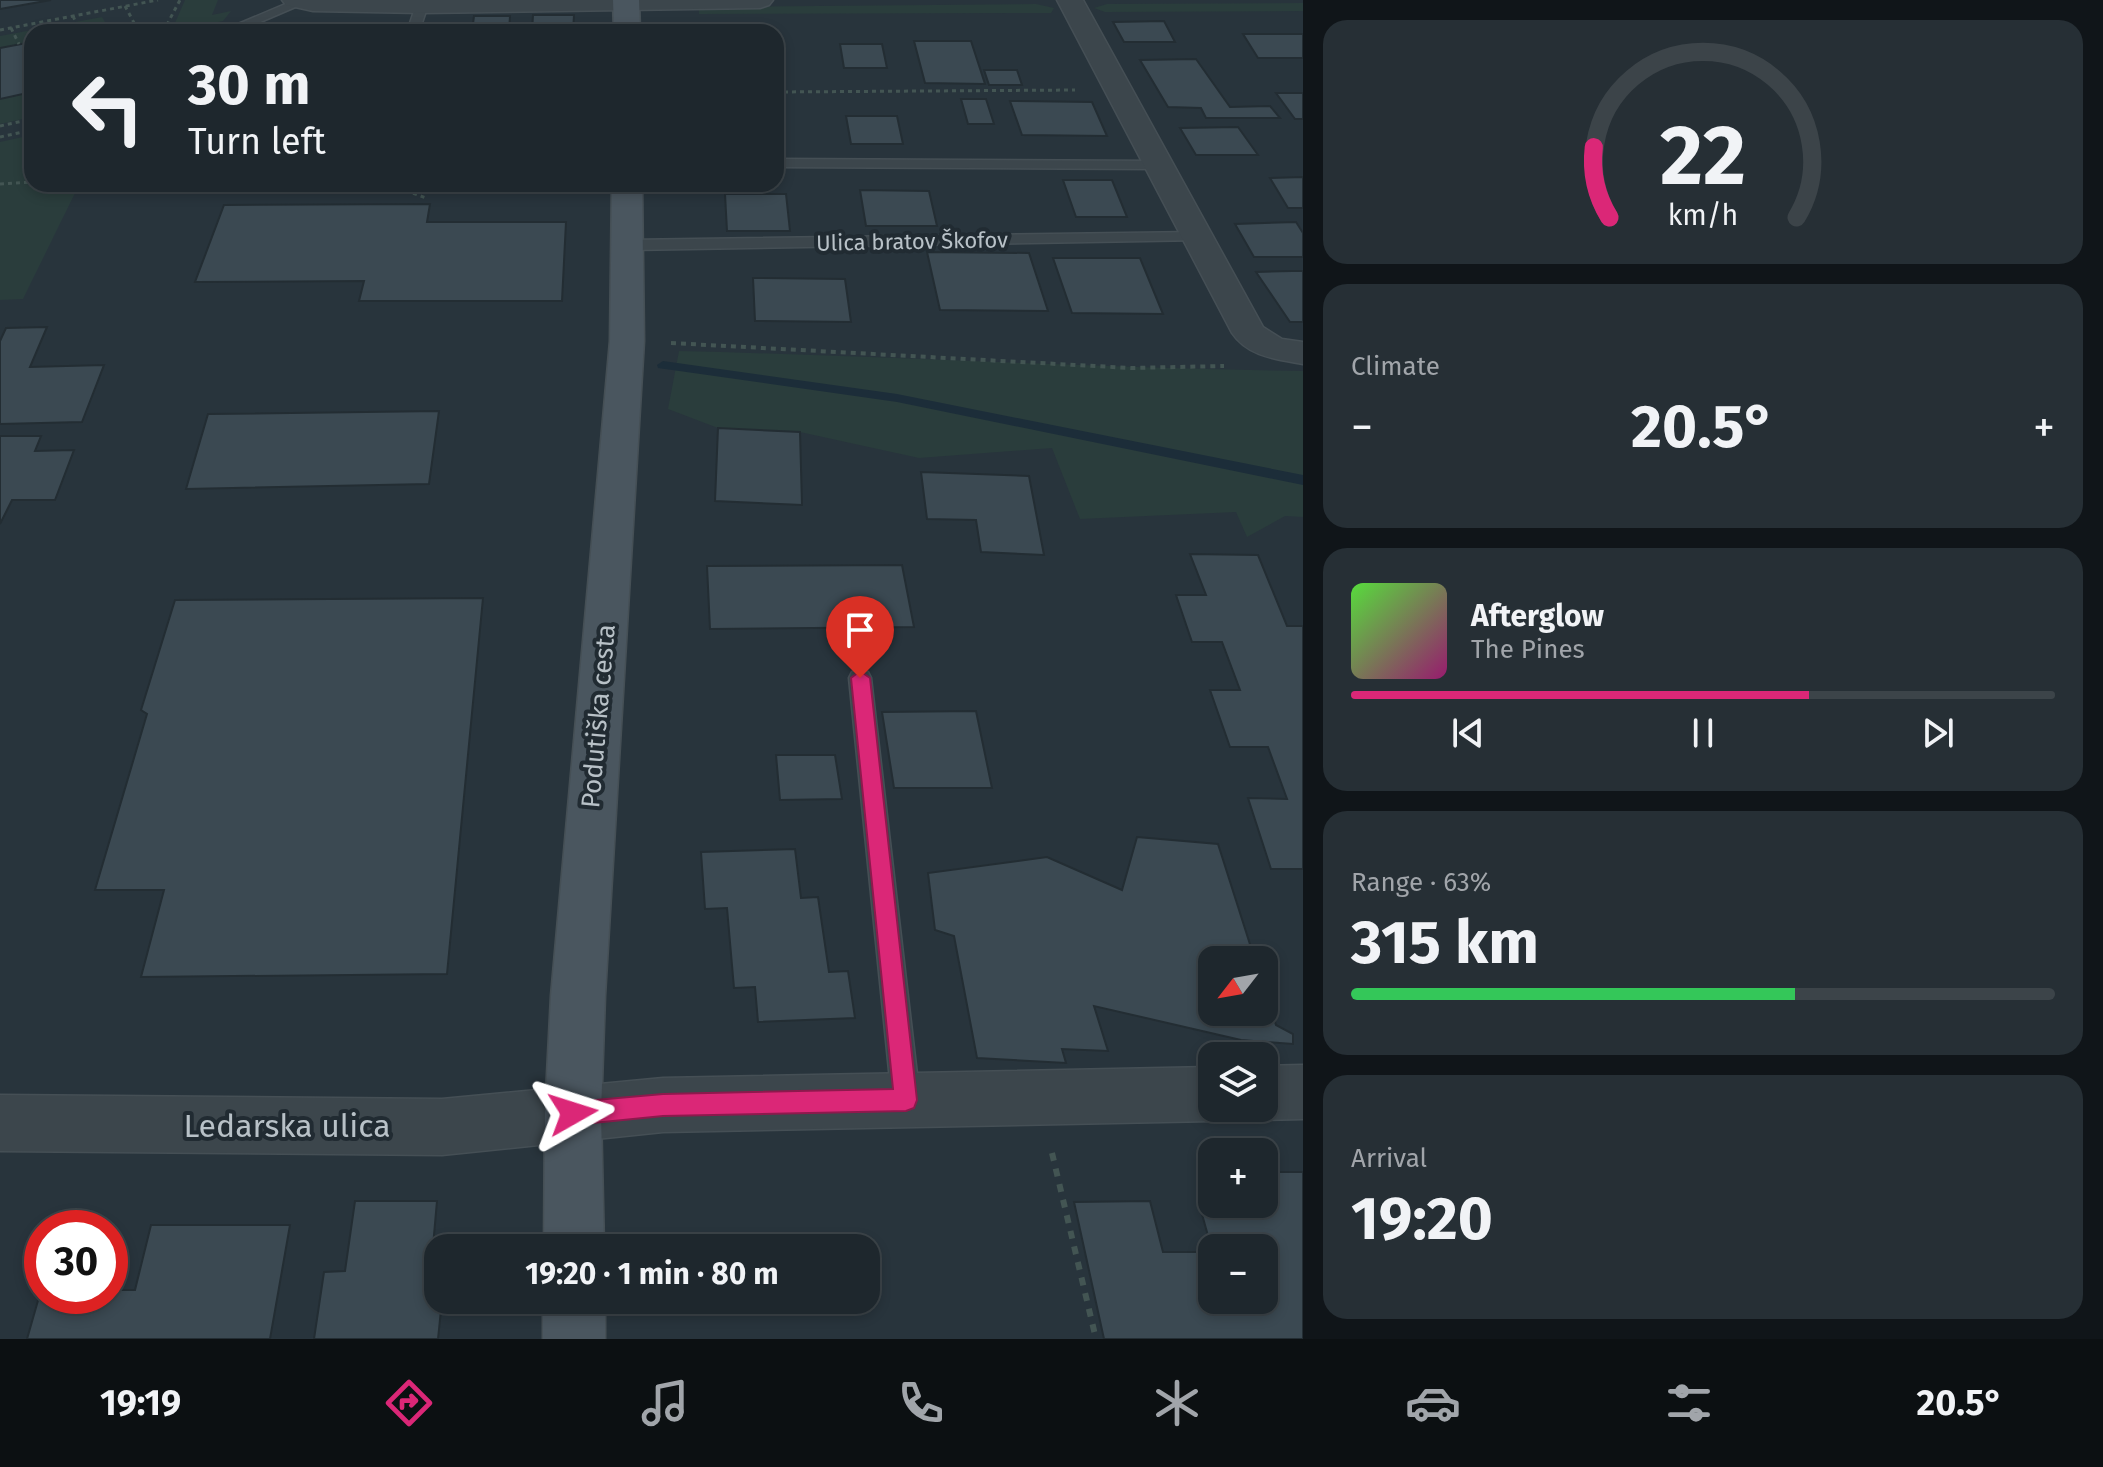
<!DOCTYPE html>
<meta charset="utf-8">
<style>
body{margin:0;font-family:"Fira Sans",sans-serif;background:#262f35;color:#f1f3f6;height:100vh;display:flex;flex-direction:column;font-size:30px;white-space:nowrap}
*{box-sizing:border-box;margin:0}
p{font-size:26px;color:#a1a5aa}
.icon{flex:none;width:44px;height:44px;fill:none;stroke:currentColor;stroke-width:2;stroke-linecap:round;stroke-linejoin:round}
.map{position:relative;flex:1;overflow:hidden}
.sheet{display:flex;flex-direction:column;gap:20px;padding:20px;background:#101519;width:800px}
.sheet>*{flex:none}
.banner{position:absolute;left:24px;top:24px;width:760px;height:168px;border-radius:24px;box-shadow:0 4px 12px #0003,0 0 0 2px #3c4449;background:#1e272d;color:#f1f3f6;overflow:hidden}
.needle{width:52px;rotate:239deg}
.buttons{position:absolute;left:1198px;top:946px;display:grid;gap:16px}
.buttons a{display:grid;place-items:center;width:80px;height:80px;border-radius:16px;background:#1e272d;box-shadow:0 4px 12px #0003,0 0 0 2px #3c4449;font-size:40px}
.speed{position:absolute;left:24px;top:1210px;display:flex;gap:16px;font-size:40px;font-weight:700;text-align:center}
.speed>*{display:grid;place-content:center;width:104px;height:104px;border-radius:50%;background:#1e272d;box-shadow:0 4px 12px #0003,0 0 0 2px #3c4449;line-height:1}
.speed .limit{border:12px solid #d22;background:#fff;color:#111}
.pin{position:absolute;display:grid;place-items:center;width:68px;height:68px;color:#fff;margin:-82px -34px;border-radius:50% 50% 50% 0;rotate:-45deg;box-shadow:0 0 8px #0007}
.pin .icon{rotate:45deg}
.me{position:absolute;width:88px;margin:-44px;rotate:84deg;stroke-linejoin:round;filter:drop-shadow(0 0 6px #0008)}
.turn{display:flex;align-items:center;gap:28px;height:168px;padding:0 32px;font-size:36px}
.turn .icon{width:104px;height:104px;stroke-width:2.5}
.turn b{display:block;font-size:56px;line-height:68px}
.big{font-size:60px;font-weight:700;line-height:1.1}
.sheet .widget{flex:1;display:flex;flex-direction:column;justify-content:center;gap:12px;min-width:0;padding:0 28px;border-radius:24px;background:#262f35}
.sheet .dial{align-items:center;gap:0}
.dial svg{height:208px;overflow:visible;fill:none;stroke:#3c4449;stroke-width:7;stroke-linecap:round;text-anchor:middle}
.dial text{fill:#f1f3f6;stroke:none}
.song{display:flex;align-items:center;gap:24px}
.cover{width:96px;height:96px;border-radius:12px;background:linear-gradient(135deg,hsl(110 70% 55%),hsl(320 70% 35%))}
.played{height:8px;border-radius:4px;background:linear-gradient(90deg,#db2777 65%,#3c4449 65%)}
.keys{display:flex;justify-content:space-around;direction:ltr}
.heat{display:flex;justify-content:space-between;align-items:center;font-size:44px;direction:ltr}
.charge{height:12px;border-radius:6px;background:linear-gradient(90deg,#34c759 63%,#3c4449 0)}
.trip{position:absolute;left:424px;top:1234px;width:456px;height:80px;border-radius:24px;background:#1e272d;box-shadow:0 4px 12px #0003,0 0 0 2px #3c4449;font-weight:700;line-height:80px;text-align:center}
.menu{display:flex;height:128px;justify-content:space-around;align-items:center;background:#0c1012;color:#a1a5aa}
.menu .icon{width:56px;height:56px}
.menu .on{color:#db2777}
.menu b{font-size:36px;color:#f1f3f6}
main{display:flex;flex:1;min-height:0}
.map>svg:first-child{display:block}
.green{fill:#2a3d3c}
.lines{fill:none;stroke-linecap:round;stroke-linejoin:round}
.stream{fill:#1c2d39;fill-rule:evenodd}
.building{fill:#3b4952;stroke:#232d33;stroke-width:2}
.service-casing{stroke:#454f55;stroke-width:3}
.minor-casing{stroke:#454f55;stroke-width:3}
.secondary-casing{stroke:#454f55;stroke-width:3}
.path-far2{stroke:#435553;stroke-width:3;stroke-dasharray:4 4;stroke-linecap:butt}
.path-far1{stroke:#435553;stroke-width:4;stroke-dasharray:5 5;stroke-linecap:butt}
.path{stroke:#435553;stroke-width:6;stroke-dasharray:8 8;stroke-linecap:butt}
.service{fill:#3c464c;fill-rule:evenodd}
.minor{fill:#3c464c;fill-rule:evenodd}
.secondary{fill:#4a565f;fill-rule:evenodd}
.route{fill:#db2777;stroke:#8e194d;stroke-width:2}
.labels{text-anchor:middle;stroke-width:8;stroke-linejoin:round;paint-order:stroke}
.far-street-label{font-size:22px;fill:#b8c1c7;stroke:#212b32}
.street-label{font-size:26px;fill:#b8c1c7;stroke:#212b32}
.near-street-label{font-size:32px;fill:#b8c1c7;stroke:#212b32}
</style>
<main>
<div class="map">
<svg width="1303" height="1339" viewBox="0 0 1303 1339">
<rect width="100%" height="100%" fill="#28343c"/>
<g class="green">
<polygon points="185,0 218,0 212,15 231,11 223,21 171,32"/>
<polygon points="1303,3 1303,11 1105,12 1094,8 1107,4"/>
<polygon points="1036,4 1054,8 1051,13 699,14 699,7"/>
<polygon points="102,17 108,27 83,32 32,32 32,42 0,48 0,36"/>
<polygon points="32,92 32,117 0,124 0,99"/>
<polygon points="32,135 32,184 176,184 78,187 23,299 0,300 0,142"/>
<path d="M679 351C887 356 1095 368 1303 371V517L1285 516 1247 537 1236 512 1080 519 1052 448 919 458 800 432 718 428 668 409Z"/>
</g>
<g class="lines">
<polygon class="stream" points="663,361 897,394 1303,475 1303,485 897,402 658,368 657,365"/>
</g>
<g class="building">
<polygon points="0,0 51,0 0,9"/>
<polygon points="533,15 574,15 573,32 532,32"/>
<polygon points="474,16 510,16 509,32 472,32"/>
<polygon points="1164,21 1175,42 1124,42 1113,22"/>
<polygon points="1243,34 1303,34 1303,58 1258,58"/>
<polygon points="914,41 971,41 985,84 925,83"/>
<polygon points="32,42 32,92 0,99 0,48"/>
<polygon points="840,44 882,44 887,68 844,68"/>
<polygon points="1196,59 1230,107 1270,106 1280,118 1206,118 1201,108 1168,107 1140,60"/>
<polygon points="984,70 1017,70 1022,85 989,85"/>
<polygon points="1276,93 1303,93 1303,119 1295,119"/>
<polygon points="961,99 986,99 994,124 968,124"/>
<polygon points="1010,101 1092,102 1107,136 1022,135"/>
<polygon points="846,116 897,116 903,144 851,144"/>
<polygon points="1238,127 1258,155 1196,155 1180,128"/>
<polygon points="1303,177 1303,208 1288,208 1270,178"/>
<polygon points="1063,180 1112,180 1127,217 1076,217"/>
<polygon points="860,190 929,191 937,226 866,226"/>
<polygon points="725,194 786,194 790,231 727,231"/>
<polygon points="430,204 427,222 566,222 562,301 359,301 364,281 195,282 224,205"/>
<polygon points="1296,222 1303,233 1303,257 1254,257 1235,224"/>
<polygon points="927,252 1029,253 1048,311 940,310"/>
<polygon points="1053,258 1140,258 1163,314 1072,313"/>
<polygon points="1292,271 1303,271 1303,322 1290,322 1256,272"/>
<polygon points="753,278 845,279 851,322 755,321"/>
<polygon points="47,327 30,367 104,365 82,422 0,424 0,341 6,328"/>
<polygon points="439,411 429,484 186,489 208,414"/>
<polygon points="718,428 800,432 802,505 715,501"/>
<polygon points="0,436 41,436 35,451 74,450 55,500 12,500 0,524"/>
<polygon points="921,472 1029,476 1044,555 981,552 976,520 927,519"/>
<polygon points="1190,554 1258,555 1287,626 1303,626 1303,869 1271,869 1248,798 1287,799 1268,747 1230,747 1210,690 1240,690 1222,642 1192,642 1176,595 1206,595"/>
<polygon points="902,565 914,627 710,629 707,566"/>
<polygon points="483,598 447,974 141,977 164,890 95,890 147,714 141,710 175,600"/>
<polygon points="976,711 992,788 894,788 882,712"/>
<polygon points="776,755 835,755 842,799 780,800"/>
<polygon points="1137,837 1218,844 1255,960 1212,960 1212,1012 1264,1012 1264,988 1276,1025 1293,1034 1293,1044 1241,1040 1094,1006 1108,1051 1062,1049 1066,1063 977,1058 954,936 935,930 928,873 1047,857 1122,890"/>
<polygon points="795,849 801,898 818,897 829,972 848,971 855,1018 758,1022 755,987 734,988 727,908 705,909 701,852"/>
<polygon points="1264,1172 1303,1172 1303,1339 1104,1339 1074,1202 1150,1201 1163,1252 1212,1252 1212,1300 1264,1300 1264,1248 1212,1250 1198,1200 1212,1200 1212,1204 1264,1204"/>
<polygon points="355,1201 437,1201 431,1269 438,1269 438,1300 442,1300 438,1339 314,1339 324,1272 345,1271"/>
<polygon points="151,1225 290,1225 270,1339 27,1339 41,1290 42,1296 110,1296 110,1290 135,1290"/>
</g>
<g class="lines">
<g class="service-casing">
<g id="service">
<polygon points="295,0 307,2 242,30 231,27"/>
<polygon points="422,1 428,5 419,32 407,32 416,5"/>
<polygon points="776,159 1158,161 1165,165 1158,169 776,167"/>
<polygon points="1197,232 1203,234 1203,240 628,250 620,245 628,240"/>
<polygon points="860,670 868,672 871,678 920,1100 916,1110 906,1114 896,1110 892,1100 849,678 852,672"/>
</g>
</g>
<g class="minor-casing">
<g id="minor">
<polygon points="282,0 773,0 769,5 760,8 422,13 313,11 286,5"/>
<path d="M1057 0H1083L1263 327 1282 339 1303 342V364C1277 359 1248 357 1232 333Z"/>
<polygon points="1303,1065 1303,1119 1264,1120 1244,1112 1242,1108 1264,1108 1264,1066"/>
<polygon points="1212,1067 1212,1108 1234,1108 1232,1113 1212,1121 663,1132 442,1155 0,1151 0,1095 442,1099 663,1078"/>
</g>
</g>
<g class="secondary-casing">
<g id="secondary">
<polygon points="613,0 639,0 640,32 614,32"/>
<polygon points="612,184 642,184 644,341 605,996 601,1113 604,1248 544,1248 545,1113 551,996 610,341"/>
<rect x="543" y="1300" width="62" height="39"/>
</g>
</g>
<g class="path-far2">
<polyline points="125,6 139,32"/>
<polyline points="73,16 80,32"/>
<polyline points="41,22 47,32"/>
<polyline points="11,28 19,44"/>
<polyline points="0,30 158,0"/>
<polyline points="163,32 180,0"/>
<polyline points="776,92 1075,90"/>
<polyline points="0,126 32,119"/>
<polyline points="0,137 32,130"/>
<polyline points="0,184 32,182"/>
<polyline points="367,184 375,188 399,188 426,198"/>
</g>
<polyline class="path-far1" points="671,343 1131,368 1224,366"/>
<polyline class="path" points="1052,1153 1096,1339"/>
<use href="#service" class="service"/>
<use href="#minor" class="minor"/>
<use href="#secondary" class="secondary"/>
</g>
<polygon class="route" points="860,671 870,678 917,1100 914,1108 906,1111 663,1116 573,1125 564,1121 561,1113 564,1105 573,1102 663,1094 893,1089 851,678"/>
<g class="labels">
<g class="far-street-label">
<text transform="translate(912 241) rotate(-1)" y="8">Ulica bratov Škofov</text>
</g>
<g class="street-label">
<text transform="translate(598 716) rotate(-85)" y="9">Podutiška cesta</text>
</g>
<g class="near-street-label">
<text x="287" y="1137">Ledarska ulica</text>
</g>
</g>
</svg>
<div class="buttons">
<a><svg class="needle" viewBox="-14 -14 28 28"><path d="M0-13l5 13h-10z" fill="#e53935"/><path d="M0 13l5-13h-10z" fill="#a1a5aa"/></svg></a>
<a><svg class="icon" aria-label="layers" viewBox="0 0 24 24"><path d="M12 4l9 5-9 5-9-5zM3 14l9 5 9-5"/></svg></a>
<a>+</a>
<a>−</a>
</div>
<div class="speed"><div class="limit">30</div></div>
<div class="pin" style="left:860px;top:678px;background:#d93025"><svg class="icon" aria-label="arrive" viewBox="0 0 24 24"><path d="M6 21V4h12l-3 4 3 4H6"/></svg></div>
<svg class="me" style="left:573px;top:1113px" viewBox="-20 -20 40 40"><path d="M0-17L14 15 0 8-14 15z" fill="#db2777" stroke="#fff" stroke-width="4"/></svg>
<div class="trip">19:20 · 1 min · 80 m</div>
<div class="banner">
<div class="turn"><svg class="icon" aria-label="left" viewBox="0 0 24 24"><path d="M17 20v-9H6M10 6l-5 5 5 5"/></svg><div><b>30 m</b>Turn left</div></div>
</div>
</div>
<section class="sheet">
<div class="widget dial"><svg viewBox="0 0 100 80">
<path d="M14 69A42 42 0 1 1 86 69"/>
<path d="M14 69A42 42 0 0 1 8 42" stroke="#db2777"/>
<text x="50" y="56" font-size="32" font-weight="700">22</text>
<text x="50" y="72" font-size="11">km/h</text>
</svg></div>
<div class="widget"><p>Climate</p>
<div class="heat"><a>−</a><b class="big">20.5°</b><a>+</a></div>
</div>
<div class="widget">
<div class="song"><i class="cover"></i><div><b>Afterglow</b><p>The Pines</p></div></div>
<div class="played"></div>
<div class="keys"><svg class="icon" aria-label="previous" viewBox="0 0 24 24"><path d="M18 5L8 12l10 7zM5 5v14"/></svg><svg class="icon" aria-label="pause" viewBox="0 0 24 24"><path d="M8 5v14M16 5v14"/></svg><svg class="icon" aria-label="next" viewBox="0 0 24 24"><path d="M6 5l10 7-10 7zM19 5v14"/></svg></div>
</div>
<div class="widget"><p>Range · 63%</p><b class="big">315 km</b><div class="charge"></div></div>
<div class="widget"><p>Arrival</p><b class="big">19:20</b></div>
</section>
</main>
<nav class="menu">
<b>19:19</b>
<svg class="icon on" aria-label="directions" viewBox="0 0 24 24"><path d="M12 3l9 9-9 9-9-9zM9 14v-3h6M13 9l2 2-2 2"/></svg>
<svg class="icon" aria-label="music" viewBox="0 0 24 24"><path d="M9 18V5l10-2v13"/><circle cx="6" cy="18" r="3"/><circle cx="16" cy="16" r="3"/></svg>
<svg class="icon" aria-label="phone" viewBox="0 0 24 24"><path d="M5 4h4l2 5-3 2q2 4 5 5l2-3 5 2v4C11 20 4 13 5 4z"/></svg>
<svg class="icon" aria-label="climate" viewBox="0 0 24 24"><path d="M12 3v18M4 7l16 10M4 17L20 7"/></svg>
<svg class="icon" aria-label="car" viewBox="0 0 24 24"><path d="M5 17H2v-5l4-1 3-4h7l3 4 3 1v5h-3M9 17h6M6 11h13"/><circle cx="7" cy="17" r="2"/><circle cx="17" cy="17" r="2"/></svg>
<svg class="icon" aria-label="filters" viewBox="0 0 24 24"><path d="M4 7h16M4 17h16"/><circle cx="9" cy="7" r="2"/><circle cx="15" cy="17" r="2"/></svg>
<b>20.5°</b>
</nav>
